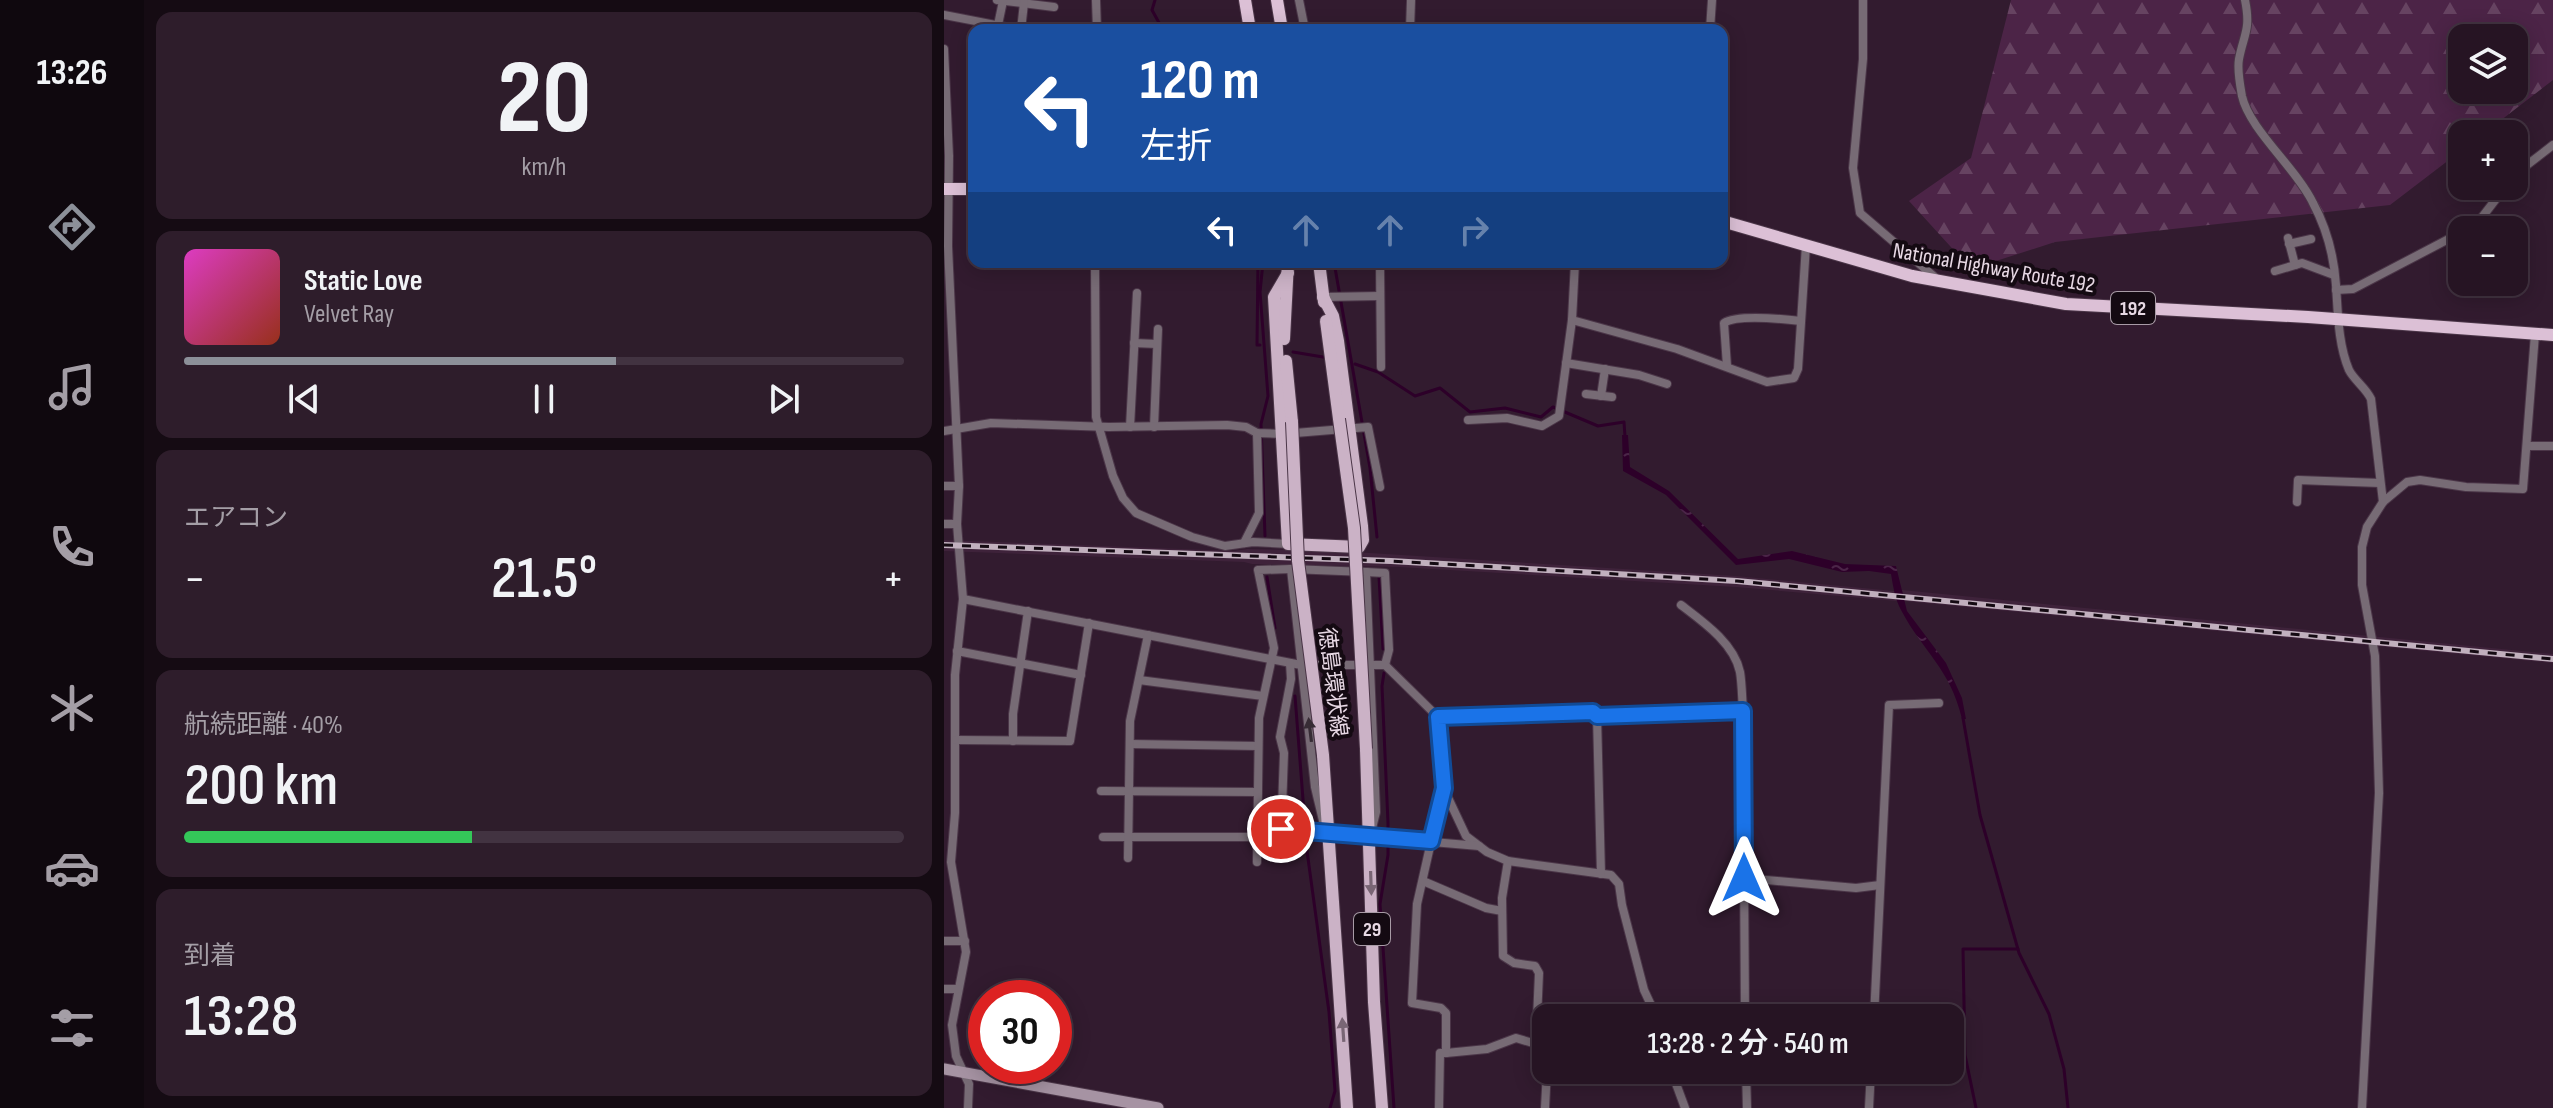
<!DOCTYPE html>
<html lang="ja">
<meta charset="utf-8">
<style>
body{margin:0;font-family:"Sofia Sans Condensed","Noto Sans JP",sans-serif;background:#2e1d2b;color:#f1f3f6;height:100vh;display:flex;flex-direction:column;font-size:30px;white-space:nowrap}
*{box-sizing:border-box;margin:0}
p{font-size:26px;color:#a49ea6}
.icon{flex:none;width:44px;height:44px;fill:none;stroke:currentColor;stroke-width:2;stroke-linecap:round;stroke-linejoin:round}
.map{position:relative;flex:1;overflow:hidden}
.drawer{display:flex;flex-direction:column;gap:12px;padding:12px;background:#150b13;width:800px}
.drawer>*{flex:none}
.guide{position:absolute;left:24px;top:24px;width:760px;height:244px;border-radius:16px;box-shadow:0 4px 20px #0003,0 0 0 2px #423341;background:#1a4fa0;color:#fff;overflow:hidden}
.controls{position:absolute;left:1504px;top:24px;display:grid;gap:16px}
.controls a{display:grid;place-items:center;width:80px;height:80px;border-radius:16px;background:#261423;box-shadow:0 4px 20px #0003,0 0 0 2px #423341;font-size:40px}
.speed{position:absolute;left:24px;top:980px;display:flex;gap:16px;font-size:40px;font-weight:700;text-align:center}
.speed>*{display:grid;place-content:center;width:104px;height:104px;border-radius:50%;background:#261423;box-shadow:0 4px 20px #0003,0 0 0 2px #423341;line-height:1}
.speed .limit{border:12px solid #d22;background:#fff;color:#111}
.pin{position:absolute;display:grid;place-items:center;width:68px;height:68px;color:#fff;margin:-34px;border:4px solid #fff;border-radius:50%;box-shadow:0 2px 8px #0007}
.me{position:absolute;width:88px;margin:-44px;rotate:0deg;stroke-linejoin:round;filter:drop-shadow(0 0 6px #0008)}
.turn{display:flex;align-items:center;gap:28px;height:168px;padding:0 40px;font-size:36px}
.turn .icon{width:104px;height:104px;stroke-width:2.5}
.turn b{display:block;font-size:56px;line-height:68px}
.lanes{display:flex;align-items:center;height:76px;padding:0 40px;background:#0003;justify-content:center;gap:40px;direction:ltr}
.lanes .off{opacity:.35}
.big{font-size:60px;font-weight:600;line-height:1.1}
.drawer .card{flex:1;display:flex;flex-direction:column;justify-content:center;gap:12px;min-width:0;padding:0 28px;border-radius:16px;background:#2e1d2b}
.drawer .dial{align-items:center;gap:0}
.dial b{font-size:104px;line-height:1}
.song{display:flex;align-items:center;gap:24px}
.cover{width:96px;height:96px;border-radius:12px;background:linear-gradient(135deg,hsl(310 70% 55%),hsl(10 70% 35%))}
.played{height:8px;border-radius:4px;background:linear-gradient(90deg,#8c9099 60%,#423341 60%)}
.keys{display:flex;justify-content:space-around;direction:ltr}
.heat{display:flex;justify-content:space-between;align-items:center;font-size:44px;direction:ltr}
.charge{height:12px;border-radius:6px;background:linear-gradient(90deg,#34c759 40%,#423341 0)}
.trip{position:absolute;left:588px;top:1004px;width:432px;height:80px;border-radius:16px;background:#261423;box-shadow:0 4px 20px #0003,0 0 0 2px #423341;font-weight:600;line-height:80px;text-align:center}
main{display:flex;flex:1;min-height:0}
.tabs{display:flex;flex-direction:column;width:144px;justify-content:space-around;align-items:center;background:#0f080e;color:#a49ea6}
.tabs .icon{width:56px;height:56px}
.tabs .selected{color:#8c9099}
.tabs b{font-size:36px;color:#f1f3f6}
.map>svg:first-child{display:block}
.built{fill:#3e223a}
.forest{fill:url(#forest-firs);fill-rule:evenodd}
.water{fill:url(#water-ripples)}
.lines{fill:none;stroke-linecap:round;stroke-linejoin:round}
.stream{stroke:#2d0029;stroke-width:3}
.minor-casing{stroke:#4b3648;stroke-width:10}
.secondary-casing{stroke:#4b3648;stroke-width:13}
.primary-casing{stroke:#4b3648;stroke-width:14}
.trunk-casing{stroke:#4b3648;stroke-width:14}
.minor{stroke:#776b75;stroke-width:8}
.secondary{stroke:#a693a3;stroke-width:11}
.primary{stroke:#cbb2c6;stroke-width:12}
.trunk{stroke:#dcc0d6;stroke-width:12}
.rail-casing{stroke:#c1b0be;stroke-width:6}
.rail{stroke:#140a12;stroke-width:3;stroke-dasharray:9;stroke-linecap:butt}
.primary-bridge-casing{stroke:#4b3648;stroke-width:14;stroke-linecap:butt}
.primary-bridge{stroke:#cbb2c6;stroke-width:12}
.oneway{fill:#372c35}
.oneway2{fill:#796675}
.route-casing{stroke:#114b97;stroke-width:20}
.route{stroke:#1a73e8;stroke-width:14}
.labels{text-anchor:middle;stroke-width:8;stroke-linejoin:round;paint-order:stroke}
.shield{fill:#140a12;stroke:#a89ba6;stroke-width:2}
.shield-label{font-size:20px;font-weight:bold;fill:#e8d9e5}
.street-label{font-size:22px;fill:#e8d9e5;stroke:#140a12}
</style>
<main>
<nav class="tabs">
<b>13:26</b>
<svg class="icon selected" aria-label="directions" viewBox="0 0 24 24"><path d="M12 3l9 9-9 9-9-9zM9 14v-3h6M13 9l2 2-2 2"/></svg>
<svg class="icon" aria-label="music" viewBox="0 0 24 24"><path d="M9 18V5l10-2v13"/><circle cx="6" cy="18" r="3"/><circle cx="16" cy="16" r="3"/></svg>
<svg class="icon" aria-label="phone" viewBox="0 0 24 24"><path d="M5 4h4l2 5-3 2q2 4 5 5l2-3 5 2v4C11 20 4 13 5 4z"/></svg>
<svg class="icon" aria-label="climate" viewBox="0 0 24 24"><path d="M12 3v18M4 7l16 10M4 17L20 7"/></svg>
<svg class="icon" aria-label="car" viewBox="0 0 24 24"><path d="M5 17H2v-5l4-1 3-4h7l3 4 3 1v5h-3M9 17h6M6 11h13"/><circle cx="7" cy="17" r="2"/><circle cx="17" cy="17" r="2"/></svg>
<svg class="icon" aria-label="filters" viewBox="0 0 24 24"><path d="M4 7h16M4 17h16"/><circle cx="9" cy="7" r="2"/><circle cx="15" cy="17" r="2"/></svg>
</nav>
<section class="drawer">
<div class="card dial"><b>20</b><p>km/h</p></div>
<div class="card">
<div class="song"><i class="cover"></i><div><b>Static Love</b><p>Velvet Ray</p></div></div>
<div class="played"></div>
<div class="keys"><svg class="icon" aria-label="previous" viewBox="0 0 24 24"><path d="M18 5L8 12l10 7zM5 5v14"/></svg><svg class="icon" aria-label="pause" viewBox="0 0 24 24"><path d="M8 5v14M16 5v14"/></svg><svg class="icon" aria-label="next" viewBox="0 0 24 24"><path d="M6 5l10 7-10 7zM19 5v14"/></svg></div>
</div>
<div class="card"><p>エアコン</p>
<div class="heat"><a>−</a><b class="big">21.5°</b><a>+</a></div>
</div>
<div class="card"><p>航続距離 · 40%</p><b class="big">200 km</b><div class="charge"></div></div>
<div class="card"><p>到着</p><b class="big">13:28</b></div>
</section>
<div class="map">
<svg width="1609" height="1108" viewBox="0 0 1609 1108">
<defs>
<pattern id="forest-firs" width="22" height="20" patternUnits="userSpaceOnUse" patternTransform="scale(2)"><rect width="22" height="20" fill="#4c2447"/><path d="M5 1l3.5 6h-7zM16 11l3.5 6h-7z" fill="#664361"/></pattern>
<pattern id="water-ripples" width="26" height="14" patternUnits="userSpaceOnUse" patternTransform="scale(2)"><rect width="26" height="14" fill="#2d0029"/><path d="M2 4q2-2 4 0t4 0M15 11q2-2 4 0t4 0" fill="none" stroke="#4b2548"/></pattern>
</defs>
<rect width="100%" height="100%" fill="#321b2f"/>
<g class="built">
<polygon points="0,540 291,551 303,549 394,551 792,576 950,591 953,601 792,587 455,567 308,564 300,562 0,551"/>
<polygon points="958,590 1609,654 1609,663 960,601"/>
</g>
<path class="forest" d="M1067 0H1609V80L1539 134H1518V150L1446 205 1111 242 1027 269 965 201 1027 158ZM1518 38H1570V90H1518Z"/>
<path class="water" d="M678 435H684L686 467 725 491 794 559 848 551 901 564 952 566 963 611 1002 663 1018 698 1022 719H1018C1006 668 979 652 957 610 951 599 949 586 947 574L925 571 898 572 845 559 792 565 722 495 679 471Z"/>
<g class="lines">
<g class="stream">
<polyline points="211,0 208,10 219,30"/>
<polyline points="314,262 313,345 316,345"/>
<polyline points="319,262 316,292 324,396 317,424 321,536"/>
<polyline points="390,262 426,468 433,537"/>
<polyline points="349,352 379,357"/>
<polyline points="411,364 434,372 471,396 496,388 526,412 561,408 597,417 609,407 654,426 680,422 681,437"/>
<polyline points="323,577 331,628"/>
<polyline points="435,577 439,649"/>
<polyline points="440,673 438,686 444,823 444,855 436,904 450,1108"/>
<polyline points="351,696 363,851 385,1012 391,1091 386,1108"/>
<polyline points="1019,718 1036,815 1075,953 1105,1014 1120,1069 1124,1108"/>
<polyline points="1032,1108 1021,1055 1019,949 1074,949"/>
</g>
<g class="minor-casing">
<g id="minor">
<polyline points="53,0 110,7"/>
<polyline points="152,0 153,30"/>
<polyline points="355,0 361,30"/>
<polyline points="919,0 919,59 909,168 916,213 993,279"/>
<path d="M1301 0C1307 30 1300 33 1295 59 1293 70 1296 85 1298 96 1305 129 1353 169 1369 203 1382 227 1390 257 1392 285 1394 313 1394 344 1405 370 1410 380 1422 388 1427 399L1439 502"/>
<polyline points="0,15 78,30"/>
<polyline points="54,25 59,1"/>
<polyline points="77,30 80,3"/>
<polyline points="466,30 467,0"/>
<polyline points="766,30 768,0"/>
<polyline points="0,49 5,156 4,246 15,486 13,524 19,599 11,675 11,813 7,862 22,952 8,1025 12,1056 25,1084 24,1108"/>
<polyline points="1570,175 1609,145"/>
<polyline points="1522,230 1532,225 1562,186"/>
<polyline points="1344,238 1351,265"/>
<polyline points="1345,244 1367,239"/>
<polyline points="151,262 152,417 169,476 179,498 192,513 248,537 281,546 309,542 344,544"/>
<polyline points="436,262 437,367"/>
<polyline points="1331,271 1358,263 1390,275"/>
<polyline points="1392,290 1409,289 1518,232"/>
<polyline points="379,297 436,296"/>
<polyline points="628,320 733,349 823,382 850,378 854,369 862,245"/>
<polyline points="190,343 213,344"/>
<polyline points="622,363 695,375 723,384"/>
<path d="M783 366 780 323C794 314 839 319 857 321"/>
<polyline points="642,394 668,397"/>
<polyline points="657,396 661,369"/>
<polyline points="524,420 563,418 598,426 615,416 628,320 631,262"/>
<polyline points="186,427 193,293"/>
<polyline points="210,427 214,329"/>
<polyline points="0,431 47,423 165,427 283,425 302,427 313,433 339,434 424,427 436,487"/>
<polyline points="1584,446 1609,446"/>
<polyline points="0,486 15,486"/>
<polyline points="1353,502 1354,480 1436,483"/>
<polyline points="0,524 13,524"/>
<polyline points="300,543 315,513 313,433"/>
<polyline points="422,572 441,573 445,650 441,665"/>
<polyline points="19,599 357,665 441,665 494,717 498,785 522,836 543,852 564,861 667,875 675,884 678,905 700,990 713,1018"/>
<path d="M737 605C758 621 790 643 796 672 798 684 798 698 799 711"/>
<polyline points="13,651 137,675"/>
<polyline points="195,680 319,696"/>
<polyline points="653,716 657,874"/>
<polyline points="494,717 649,712 653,716 799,711 801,1018"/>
<polyline points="12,740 126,741 145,623"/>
<polyline points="69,741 69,714 84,611"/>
<polyline points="186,744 314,746"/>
<polyline points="499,789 473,904 468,1003 497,1008 502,1013 502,1053 543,1049 572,1038 602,1047"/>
<polyline points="157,791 314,792"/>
<polyline points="337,829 535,846"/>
<polyline points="381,829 371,787 347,569 422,572 432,812 428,828"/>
<polyline points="159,837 337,837 340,753 336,737 347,679 346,663"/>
<polyline points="184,858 186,721 204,635"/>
<polyline points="564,861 558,898 559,956 570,963 591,966 595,973 592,1043"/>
<polyline points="313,862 315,718 330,648 314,570 347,569"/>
<polyline points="800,878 912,888 936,885"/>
<polyline points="479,881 542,908 558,911"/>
<polyline points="0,941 21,941"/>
<polyline points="0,989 14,989"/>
<polyline points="930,1018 945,705 995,703"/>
<polyline points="727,1070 741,1108"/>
<polyline points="802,1070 803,1108"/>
<polyline points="495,1108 496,1053 502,1053"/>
<polyline points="601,1108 603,1070"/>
<polyline points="925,1108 927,1070"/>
<polyline points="1418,1108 1435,793 1431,656 1418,585 1418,547 1423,527 1439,502 1463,482 1476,480 1522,487 1579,489 1591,334"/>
</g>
</g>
<g class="secondary-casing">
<polyline id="secondary" points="0,1069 214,1108"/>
</g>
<g class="primary-casing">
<g id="primary">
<polyline points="375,262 380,302"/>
<polyline points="344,273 330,297 344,544 415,547 419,540 418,526 394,341 389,316 379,297"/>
<polyline points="382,321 395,419"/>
<polyline points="340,339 344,262"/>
<polyline points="342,361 348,422"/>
<polyline points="422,749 430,1002 438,1108"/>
<polyline points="379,755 403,1108"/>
</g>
</g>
<g class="trunk-casing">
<g id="trunk">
<polyline points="301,0 306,30"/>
<polyline points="333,0 338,30"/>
<polyline points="0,189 30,189"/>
<polyline points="778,221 968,276 1122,304 1364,317 1609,335"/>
</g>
</g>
<use href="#minor" class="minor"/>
<use href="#secondary" class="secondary"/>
<use href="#primary" class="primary"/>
<use href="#trunk" class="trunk"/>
<g class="rail-casing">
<polyline id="rail" points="0,545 447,561 793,581 1609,659"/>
</g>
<use href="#rail" class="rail"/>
<g class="primary-bridge-casing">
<g id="primary-bridge">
<polyline points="395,419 410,528 422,749"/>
<polyline points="348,422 354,561 379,755"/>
</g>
</g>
<use href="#primary-bridge" class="primary-bridge"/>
</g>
<defs><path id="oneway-solid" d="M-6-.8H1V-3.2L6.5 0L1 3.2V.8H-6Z" transform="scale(2)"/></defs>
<use class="oneway" href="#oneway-solid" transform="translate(366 730) rotate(-97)"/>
<g class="oneway2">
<use href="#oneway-solid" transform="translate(427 883) rotate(88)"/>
<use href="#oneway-solid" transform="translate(399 1030) rotate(-94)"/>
</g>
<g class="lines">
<g class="route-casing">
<polyline id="route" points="337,829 487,841 500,788 494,717 649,712 653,716 799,711 800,878"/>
</g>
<use href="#route" class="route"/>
</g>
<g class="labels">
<g class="shield">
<rect x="1167" y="292" width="44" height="32" rx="6"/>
<rect x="410" y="913" width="36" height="32" rx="6"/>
</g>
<g class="shield-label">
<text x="1189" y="315">192</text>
<text x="428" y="936">29</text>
</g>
<g class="street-label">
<text transform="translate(1050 267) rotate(10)" y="8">National Highway Route 192</text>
<text transform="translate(390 682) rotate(83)" y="8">徳島環状線</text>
</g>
</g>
</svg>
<div class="controls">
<a><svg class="icon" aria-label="layers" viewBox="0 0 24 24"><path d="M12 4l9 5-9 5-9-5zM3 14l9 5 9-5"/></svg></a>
<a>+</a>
<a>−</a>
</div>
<div class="speed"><div class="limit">30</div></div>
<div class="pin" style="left:337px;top:829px;background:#d93025"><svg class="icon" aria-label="arrive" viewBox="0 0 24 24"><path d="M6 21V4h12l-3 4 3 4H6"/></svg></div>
<svg class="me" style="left:800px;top:878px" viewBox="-20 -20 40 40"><path d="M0-17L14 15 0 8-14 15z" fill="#1a73e8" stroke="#fff" stroke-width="4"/></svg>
<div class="trip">13:28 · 2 分 · 540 m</div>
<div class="guide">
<div class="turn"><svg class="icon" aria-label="left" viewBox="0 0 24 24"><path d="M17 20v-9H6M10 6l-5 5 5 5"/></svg><div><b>120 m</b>左折</div></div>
<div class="lanes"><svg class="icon" aria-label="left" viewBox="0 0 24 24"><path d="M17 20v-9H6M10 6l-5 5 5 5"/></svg><svg class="icon off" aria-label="ahead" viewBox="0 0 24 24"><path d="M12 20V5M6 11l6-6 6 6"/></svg><svg class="icon off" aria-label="ahead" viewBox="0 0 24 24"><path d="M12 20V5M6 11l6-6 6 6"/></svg><svg class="icon off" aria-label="right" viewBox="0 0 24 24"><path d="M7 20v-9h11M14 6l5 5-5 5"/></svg></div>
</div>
</div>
</main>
